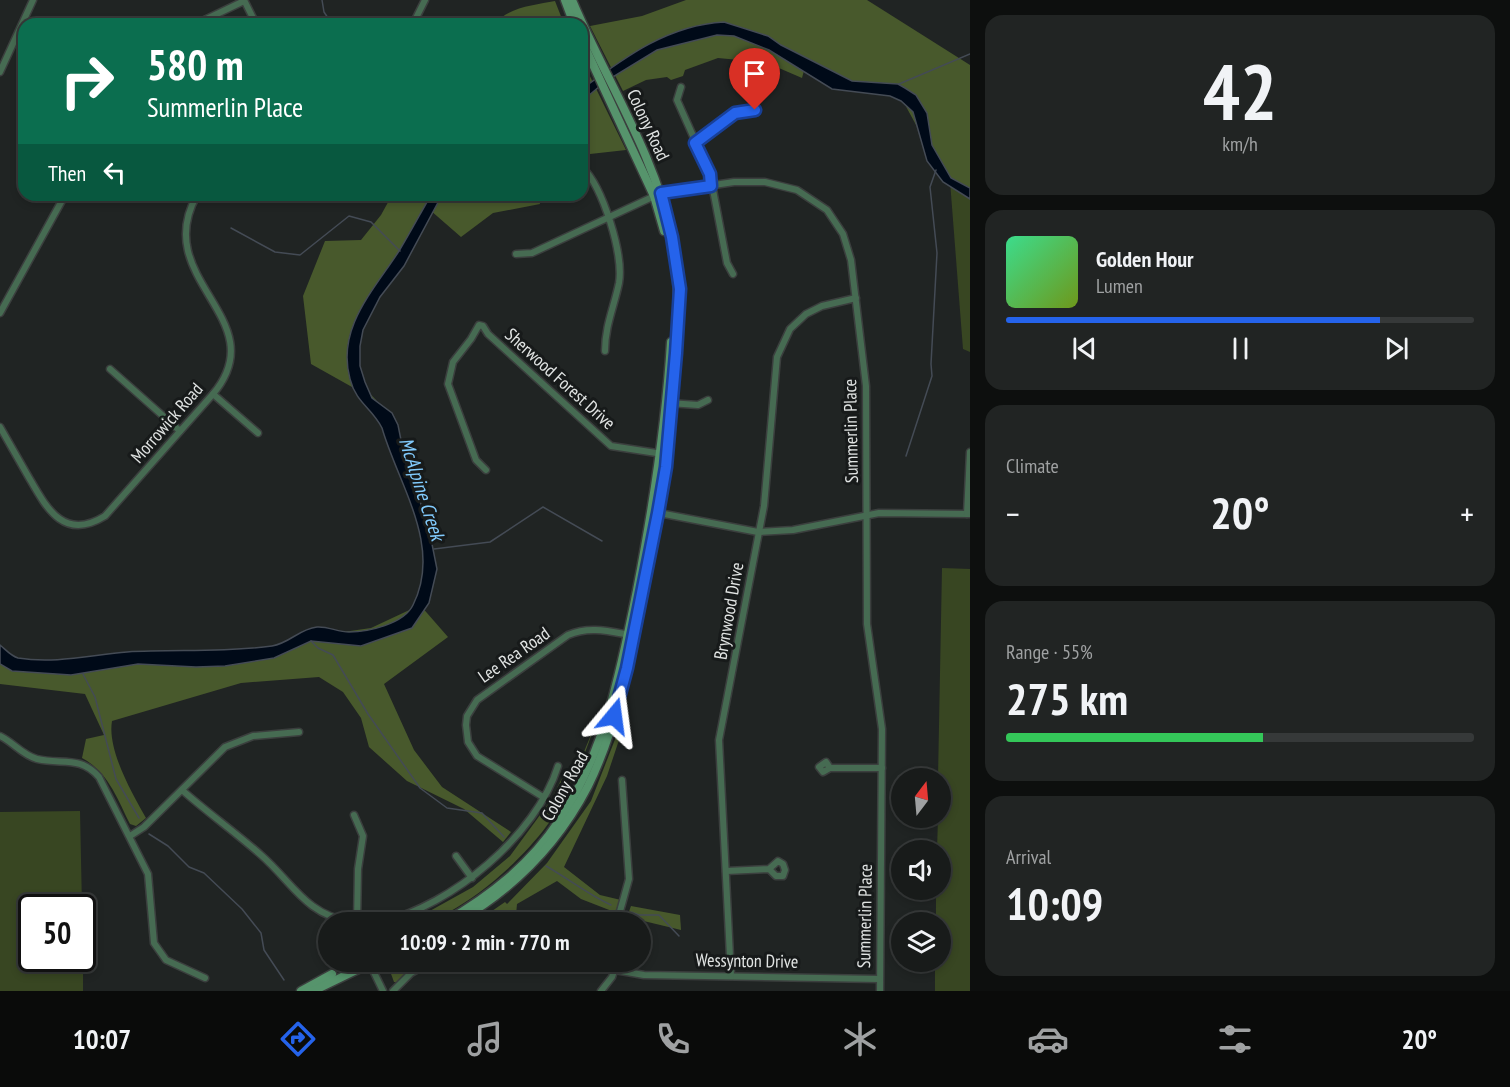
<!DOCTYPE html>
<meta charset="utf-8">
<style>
body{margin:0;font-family:"PT Sans Narrow",sans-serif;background:#212423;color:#f1f3f6;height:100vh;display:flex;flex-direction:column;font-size:22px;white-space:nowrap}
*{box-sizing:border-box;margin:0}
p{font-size:20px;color:#9fa1a2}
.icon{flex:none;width:33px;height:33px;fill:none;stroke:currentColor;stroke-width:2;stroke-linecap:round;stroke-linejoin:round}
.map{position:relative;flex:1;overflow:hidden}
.drawer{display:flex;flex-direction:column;gap:15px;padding:15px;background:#0d0f0e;width:540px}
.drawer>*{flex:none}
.banner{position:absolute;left:18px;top:18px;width:570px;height:183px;border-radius:18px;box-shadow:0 3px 9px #0003,0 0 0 2px #363939;background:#0b6e4f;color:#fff;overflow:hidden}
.needle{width:39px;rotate:16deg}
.tools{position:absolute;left:891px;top:768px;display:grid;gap:12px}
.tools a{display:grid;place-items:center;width:60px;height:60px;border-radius:50%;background:#181b1a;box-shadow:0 3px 9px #0003,0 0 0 2px #363939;font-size:30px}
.speed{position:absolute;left:18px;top:894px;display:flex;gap:12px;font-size:30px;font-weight:700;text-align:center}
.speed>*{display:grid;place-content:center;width:78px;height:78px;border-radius:50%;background:#181b1a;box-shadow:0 3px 9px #0003,0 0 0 2px #363939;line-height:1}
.speed .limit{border:3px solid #111;border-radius:9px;background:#fff;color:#111}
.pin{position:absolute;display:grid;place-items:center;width:51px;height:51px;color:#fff;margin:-62px -26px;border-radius:50% 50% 50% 0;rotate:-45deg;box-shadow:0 0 6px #0007}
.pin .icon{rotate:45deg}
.me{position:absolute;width:66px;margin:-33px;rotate:16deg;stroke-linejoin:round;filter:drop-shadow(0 0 4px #0008)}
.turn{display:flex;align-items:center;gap:21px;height:126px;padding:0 30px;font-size:27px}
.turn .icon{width:78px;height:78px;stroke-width:2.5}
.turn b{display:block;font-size:42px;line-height:51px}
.then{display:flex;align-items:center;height:57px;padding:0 30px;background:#0003;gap:12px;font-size:22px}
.big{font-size:45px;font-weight:700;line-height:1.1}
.drawer .card{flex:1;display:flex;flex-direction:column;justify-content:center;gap:9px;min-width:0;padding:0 21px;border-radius:18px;background:#212423}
.drawer .dial{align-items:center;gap:0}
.dial b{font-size:78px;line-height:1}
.song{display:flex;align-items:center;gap:18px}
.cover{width:72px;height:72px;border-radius:9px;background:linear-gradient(135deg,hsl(150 70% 55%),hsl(80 70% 35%))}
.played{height:6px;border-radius:3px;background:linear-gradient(90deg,#2563eb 80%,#363939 80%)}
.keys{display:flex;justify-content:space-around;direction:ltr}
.heat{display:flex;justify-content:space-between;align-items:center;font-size:33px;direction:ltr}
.charge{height:9px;border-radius:4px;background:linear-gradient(90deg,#34c759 55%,#363939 0)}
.trip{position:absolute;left:318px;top:912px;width:333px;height:60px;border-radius:30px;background:#181b1a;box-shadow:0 3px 9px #0003,0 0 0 2px #363939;font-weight:700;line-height:60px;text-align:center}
.dock{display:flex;height:96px;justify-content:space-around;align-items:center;background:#0a0b0a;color:#9fa1a2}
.dock .icon{width:42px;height:42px}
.dock .current{color:#2563eb}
.dock b{font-size:27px;color:#f1f3f6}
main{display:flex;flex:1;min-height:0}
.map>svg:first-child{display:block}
.green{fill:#384622}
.forest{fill:#48592c}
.water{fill:#000a18;stroke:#444b55;stroke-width:1.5}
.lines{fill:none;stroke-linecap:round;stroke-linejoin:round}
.stream{stroke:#444b55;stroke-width:1.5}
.street-casing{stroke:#3b3f3e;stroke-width:9}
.secondary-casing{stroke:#3b3f3e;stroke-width:11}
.street{stroke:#466b52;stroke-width:6}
.secondary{stroke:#56946c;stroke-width:8}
.route-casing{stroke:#184099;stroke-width:15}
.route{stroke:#2563eb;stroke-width:10}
.labels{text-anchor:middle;stroke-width:6;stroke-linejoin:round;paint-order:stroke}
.street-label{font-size:18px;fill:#e1e4e3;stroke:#171a1a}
.water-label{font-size:20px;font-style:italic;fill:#81cafc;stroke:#171a1a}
</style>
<main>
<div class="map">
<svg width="970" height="991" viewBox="0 0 970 991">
<rect width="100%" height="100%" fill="#202423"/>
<g class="green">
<polygon points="950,181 970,195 970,352 963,349"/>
<polygon points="942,568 970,569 970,991 935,991 935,962 940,962 940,922 936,922 936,890 940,890 940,850 937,850 938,818 940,818 940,778 938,778"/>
<polygon points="80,811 82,907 32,908 32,958 82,958 83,944 83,991 0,991 0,812"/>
</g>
<g class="forest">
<polygon points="686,0 867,0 970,65 970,195 940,169 903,101 806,63 802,78 760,60 760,62 718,58 685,70 683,76 671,80 667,77 646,80 623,91 590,26 642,16"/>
<path d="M555 1 564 24H495C508 7 535 5 555 1Z"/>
<polygon points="582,60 626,150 590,154 587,159 582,157"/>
<polygon points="392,195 538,195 540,204 493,213 461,237 430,210 354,330 358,381 377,401 311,364 303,296 325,241 361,240 381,215"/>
<path d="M420 605 448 637 384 684 414 750 442 787 511 832 503 842 464 809 407 781 369 747 361 718 343 692 319 677 241 683 112 721C107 750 132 793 146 818L136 826 130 824C117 798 108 772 82 758L86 739 104 735 85 694 0 684V654L21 670 260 653 315 636 371 628Z"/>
<path d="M597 720 576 777H573C557 829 496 886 449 912 443 915 436 921 429 922 423 924 416 923 410 922L473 887 510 856 551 800 561 780 579 764Z"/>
<polygon points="621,724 624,725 607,776 564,867 600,895 621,900 617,913 581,899 557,881 517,904 516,915 508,922 476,922 505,902 507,904 547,863 591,801"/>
<polygon points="631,906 680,915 681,930 627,917"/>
<polygon points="400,962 424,962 399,982 394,982 390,971"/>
</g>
<g class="water">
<path d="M724 22 768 36 781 45 852 81 898 84 905 88 916 95 927 113 932 145 951 178 970 188V199L943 182 927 161 913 112 901 101 890 96 832 89 769 50 734 36 717 35 657 50 606 81 582 101V89C625 57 668 25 724 22Z"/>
<path d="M431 195H442L404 266 380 297 363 330 360 346V366L365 382 372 398 392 413 398 425 405 460 428 524 437 569 429 603 412 628 361 646 311 641 274 658 225 666 196 667 138 664 71 675 12 671 0 664V645C5 649 11 656 18 658 55 664 91 655 127 652 176 649 224 653 272 646 290 643 299 629 317 627 327 626 338 632 349 632 368 632 404 624 413 605 443 546 398 484 382 428 372 408 356 403 350 379 336 328 374 290 399 251 410 233 420 214 431 195Z"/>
</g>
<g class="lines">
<g class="stream">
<polyline points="322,0 324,12 332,24"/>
<polyline points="899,84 970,54"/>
<polyline points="231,228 275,252 300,255 349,216 371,222 400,251"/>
<polyline points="906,456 932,376 931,364 937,253 930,187 936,170"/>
<polyline points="434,549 490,542 543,507 602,541"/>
<polyline points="311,641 318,648 333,655 368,714 420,788 447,808 482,813 504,837"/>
<polyline points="83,674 95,697 116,779 139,818"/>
<polyline points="149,834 168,846 189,867 204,873 242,909 261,933 264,950 284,980"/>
<path d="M546 866C569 879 587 894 611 905"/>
<polyline points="631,912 639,915 659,915 679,936"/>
</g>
<g class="street-casing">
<g id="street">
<polyline points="244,0 256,24"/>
<polyline points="196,24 244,1"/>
<polyline points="413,24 425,0"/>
<polyline points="0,72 33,0"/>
<polyline points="681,87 677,100 710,174 727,263 733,274"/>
<polyline points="695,143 735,113 755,110"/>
<path d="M582 167C603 187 624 255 619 283 614 307 605 326 605 351"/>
<polyline points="516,254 532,253 661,193 734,182 765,182 797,190 827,210 843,234 851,260 866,386 867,624 882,729 880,991"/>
<polyline points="0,313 65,195"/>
<polyline points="110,369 180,431"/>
<polyline points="213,394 258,433"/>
<polyline points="669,403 698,405 708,400"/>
<path d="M0 427C9 443 19 460 28 476 46 507 63 542 105 516L213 394C276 319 149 280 197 195"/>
<polyline points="486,470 476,460 448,384 453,362 471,339 479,325 483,326 488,334 611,446 663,454"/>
<polyline points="654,512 758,532 793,530 879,513 970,514"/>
<polyline points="967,514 970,452"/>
<path d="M0 736C13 742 22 755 37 759 61 765 80 755 99 777L148 874 154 943 166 960 205 978"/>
<polyline points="830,768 823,772 819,767 826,762 830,768 882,768"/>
<path d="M182 790C208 813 235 832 261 855 293 883 305 914 351 922"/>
<path d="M543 797 477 756 468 742 466 725 467 716 477 700 568 635C589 626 608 631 630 635"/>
<polyline points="354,815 363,836 358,869 357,922"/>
<polyline points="130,836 144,827 225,747 253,736 299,732"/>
<polyline points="456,856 472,878"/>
<polyline points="726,871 769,869 776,876 783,876 785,870 783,864 778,861 769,869"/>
<path d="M382 922C452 905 536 836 558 766"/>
<polyline points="617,922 629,879 622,780"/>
<polyline points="369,962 383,991"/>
<polyline points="615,970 644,975 879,979"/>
<polyline points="731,976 719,740 764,506 777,357 790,329 806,314 822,306 856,298"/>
<polyline points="393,991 411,973 430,962"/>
<polyline points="601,991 612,977 617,962"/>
</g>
</g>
<g class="secondary-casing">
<g id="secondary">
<polyline points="565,0 574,24"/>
<polyline points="582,41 654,196 664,231"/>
<path d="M445 922C490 896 530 865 559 821 605 752 621 670 637 590 653 507 666 426 671 342"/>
<path d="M456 922C512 890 558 844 588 786 619 723 630 653 643 586 656 522 667 460 672 395 675 341 683 292 672 238 655 154 605 79 572 0"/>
<polyline points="301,991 332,974"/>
<polyline points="313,991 373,962"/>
</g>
</g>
<use href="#street" class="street"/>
<use href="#secondary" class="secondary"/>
</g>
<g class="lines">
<g class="route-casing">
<polyline id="route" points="614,716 627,668 658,513 666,467 676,353 680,289 672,237 661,193 711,186 710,174 695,143 735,113 755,110"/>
</g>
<use href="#route" class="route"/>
</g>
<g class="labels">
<g class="street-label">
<text transform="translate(648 125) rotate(65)" y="6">Colony Road</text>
<text transform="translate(560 379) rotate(42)" y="6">Sherwood Forest Drive</text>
<text transform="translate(167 423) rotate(-49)" y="6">Morrowick Road</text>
<text transform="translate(851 431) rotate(-91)" y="6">Summerlin Place</text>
<text transform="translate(729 611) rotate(-80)" y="6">Brynwood Drive</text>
<text transform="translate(514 655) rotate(-35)" y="6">Lee Rea Road</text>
<text transform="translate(565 786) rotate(-61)" y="6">Colony Road</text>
<text transform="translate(865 916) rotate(-89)" y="6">Summerlin Place</text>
<text transform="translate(747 961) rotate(1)" y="6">Wessynton Drive</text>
</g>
<g class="water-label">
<text transform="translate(422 489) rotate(72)" y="7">McAlpine Creek</text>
</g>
</g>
</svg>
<div class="tools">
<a><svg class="needle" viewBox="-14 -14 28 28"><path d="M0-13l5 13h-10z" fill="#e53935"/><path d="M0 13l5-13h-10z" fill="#9fa1a2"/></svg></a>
<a><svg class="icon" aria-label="sound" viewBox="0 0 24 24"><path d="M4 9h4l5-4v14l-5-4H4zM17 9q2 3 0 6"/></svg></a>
<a><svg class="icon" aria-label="layers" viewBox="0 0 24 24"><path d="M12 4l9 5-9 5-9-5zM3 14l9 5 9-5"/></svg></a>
</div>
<div class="speed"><div class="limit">50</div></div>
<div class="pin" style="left:755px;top:110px;background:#d93025"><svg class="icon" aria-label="arrive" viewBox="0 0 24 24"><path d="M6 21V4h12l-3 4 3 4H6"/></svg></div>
<svg class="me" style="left:614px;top:716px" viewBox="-20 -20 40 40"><path d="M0-17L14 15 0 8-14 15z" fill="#2563eb" stroke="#fff" stroke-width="4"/></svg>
<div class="trip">10:09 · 2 min · 770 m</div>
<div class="banner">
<div class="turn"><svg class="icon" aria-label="right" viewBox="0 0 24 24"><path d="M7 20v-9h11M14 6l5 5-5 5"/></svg><div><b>580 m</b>Summerlin Place</div></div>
<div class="then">Then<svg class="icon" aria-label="left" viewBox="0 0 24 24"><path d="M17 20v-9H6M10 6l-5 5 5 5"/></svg></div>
</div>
</div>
<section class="drawer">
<div class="card dial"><b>42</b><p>km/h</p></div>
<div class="card">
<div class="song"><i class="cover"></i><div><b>Golden Hour</b><p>Lumen</p></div></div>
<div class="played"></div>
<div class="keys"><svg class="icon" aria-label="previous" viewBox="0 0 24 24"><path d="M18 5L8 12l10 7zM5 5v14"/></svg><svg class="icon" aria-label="pause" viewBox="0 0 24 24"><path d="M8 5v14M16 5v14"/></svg><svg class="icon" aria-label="next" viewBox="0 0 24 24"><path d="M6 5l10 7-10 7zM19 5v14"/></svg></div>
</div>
<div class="card"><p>Climate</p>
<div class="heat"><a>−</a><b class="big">20°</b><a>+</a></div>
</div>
<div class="card"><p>Range · 55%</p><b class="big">275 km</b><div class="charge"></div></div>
<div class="card"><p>Arrival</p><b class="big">10:09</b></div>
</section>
</main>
<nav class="dock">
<b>10:07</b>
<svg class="icon current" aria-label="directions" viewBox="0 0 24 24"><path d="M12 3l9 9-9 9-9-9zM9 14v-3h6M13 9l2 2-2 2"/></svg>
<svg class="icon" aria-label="music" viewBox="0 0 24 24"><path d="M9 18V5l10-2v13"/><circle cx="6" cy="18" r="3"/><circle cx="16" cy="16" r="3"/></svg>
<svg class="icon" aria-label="phone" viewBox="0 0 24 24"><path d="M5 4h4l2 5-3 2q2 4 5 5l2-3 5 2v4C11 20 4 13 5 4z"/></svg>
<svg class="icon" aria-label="climate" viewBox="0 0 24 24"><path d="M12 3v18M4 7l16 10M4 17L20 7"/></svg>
<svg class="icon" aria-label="car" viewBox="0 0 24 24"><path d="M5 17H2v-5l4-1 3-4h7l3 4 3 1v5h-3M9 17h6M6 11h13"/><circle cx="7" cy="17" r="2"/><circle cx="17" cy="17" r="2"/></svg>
<svg class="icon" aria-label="filters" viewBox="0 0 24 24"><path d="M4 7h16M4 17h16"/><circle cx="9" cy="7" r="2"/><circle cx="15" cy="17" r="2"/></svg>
<b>20°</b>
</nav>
